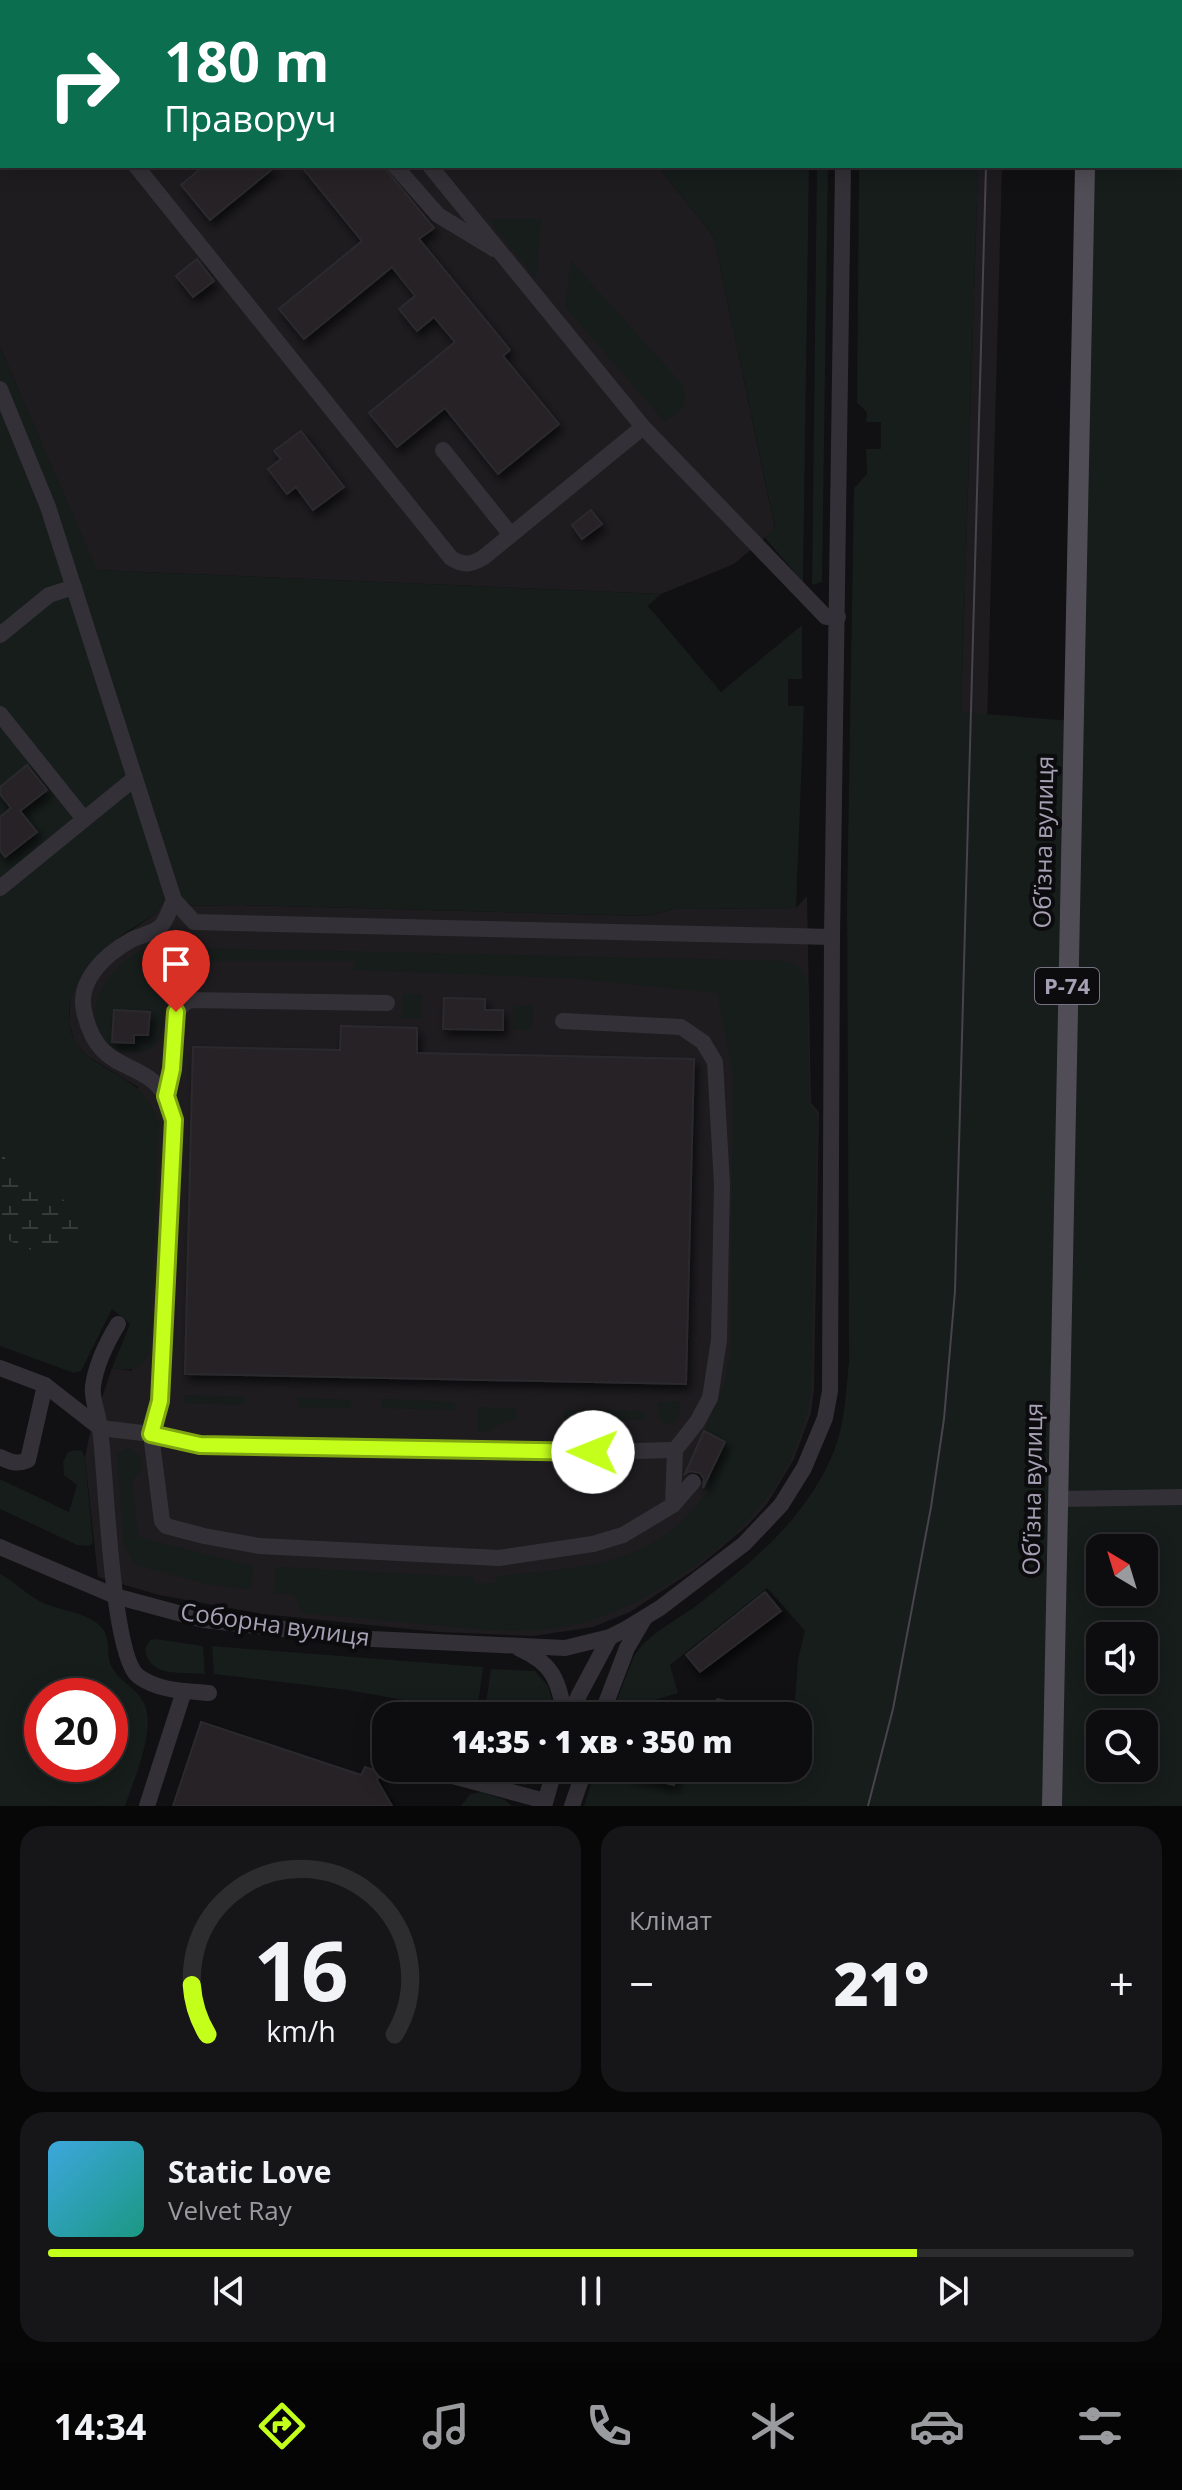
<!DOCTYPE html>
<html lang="uk">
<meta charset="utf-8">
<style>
body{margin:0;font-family:"Open Sans",sans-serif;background:#161517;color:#f1f3f6;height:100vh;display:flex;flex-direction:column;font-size:30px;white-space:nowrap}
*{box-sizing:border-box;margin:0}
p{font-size:26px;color:#9a9b9e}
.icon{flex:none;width:44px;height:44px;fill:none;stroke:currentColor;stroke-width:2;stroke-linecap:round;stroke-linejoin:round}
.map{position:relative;height:1806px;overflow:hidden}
.details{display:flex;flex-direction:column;gap:20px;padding:20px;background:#070708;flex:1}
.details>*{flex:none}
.banner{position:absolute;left:0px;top:0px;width:1182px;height:168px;box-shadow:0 4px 20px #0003,0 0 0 2px #2d2c2e;background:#0b6e4f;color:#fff;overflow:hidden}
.needle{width:52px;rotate:322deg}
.fabs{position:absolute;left:1086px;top:1534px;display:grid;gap:16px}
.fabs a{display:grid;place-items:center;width:72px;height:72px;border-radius:16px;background:#0d0c0e;box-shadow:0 4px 20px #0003,0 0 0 2px #2d2c2e;font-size:40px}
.speed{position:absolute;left:24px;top:1678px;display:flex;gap:16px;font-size:40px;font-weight:700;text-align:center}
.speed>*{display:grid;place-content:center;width:104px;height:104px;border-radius:50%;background:#0d0c0e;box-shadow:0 4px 20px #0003,0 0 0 2px #2d2c2e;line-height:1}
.speed .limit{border:12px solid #d22;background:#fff;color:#111}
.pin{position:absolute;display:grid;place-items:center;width:68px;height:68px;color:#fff;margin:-82px -34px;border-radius:50% 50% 50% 0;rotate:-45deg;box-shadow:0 0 8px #0007}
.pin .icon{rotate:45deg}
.me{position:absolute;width:88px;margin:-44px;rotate:271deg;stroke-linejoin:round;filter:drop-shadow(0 0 6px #0008)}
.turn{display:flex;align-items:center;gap:28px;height:168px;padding:0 32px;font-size:36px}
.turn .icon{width:104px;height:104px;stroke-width:2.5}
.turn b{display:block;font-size:56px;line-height:68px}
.big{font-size:60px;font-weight:800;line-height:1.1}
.details .card{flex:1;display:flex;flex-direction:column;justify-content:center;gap:12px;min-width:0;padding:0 28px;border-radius:24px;background:#161517}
.details .dial{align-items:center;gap:0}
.dial svg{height:208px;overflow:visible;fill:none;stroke:#2d2c2e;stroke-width:7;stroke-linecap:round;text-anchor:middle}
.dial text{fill:#f1f3f6;stroke:none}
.song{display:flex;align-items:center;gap:24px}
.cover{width:96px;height:96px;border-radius:12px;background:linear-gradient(135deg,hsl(200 70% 55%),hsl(170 70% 35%))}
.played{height:8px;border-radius:4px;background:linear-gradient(90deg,#c3ff1b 80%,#2d2c2e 80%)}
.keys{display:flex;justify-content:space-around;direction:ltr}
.heat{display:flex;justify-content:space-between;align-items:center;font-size:44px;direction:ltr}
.details .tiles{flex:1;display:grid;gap:20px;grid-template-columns:1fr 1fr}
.card:last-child{grid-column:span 2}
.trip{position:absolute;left:372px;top:1702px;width:440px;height:80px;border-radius:24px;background:#0d0c0e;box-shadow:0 4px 20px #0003,0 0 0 2px #2d2c2e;font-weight:800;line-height:80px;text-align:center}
.tabs{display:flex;height:128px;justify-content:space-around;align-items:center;background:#050506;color:#9a9b9e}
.tabs .icon{width:56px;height:56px}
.tabs .selected{color:#c3ff1b}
.tabs b{font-size:36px;color:#f1f3f6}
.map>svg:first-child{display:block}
.built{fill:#1e1c1f}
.green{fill:#161d1b;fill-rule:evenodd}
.wetland{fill:url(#wetland-marsh)}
.building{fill:#252326;stroke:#2c2a2e;stroke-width:2;filter:url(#shadow)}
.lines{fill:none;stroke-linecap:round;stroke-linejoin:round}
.minor{stroke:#333137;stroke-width:16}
.major{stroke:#504d56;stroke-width:20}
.tram{stroke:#47444c;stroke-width:2}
.route-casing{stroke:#7fa612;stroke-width:20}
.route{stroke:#c3ff1b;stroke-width:14}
.labels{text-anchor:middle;stroke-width:8;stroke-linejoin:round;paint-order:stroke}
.shield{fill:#0c0b0d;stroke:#787382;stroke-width:2}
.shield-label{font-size:22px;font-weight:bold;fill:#a6a0b4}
.street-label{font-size:24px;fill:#a6a0b4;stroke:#0c0b0d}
</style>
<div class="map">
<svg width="1182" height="1806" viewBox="0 0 1182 1806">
<defs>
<pattern id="wetland-marsh" width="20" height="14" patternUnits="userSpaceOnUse" patternTransform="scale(2)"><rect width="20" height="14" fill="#161d1b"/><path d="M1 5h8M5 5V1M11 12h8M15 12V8" fill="none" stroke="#353b3a"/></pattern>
<filter id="shadow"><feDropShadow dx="3.5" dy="6" stdDeviation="4" flood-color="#0009"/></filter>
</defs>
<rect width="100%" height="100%" fill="#111012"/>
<g class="built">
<polygon points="0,0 580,0 2,2 2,166 658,166 714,237 775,529 734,564 661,594 96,570 0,347"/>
<polygon points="978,166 1002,166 972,1287 857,1806 961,712"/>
<polygon points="807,896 811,1103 819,1112 814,1389 811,1413 794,1459 767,1504 748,1525 697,1568 630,1612 593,1627 534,1636 438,1632 263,1614 159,1595 98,1577 85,1458 89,1437 112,1368 132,1371 138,1087 86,1055 75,1043 69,1023 71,993 84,969 105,949 155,914 160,906 242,905 649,916 673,909 796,908"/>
</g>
<g class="green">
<polygon points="581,0 812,0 580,2"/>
<path d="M1089 0H1182V1806H584L596 1768H798V1716H794L798 1659 805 1631 767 1588 670 1665 678 1693 626 1709 617 1705 616 1702 634 1656 642 1645C659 1628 682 1617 701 1602 755 1560 807 1517 834 1451 845 1423 846 1390 849 1361L847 903 854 488 867 474 866 449H881V422H866L867 412 857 403 859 166H978L961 712 1072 721 1085 166H1180V2ZM1100 1548H1144V1592H1100ZM1100 1636H1144V1680H1100ZM1100 1724H1144V1768H1100Z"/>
<polygon points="658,166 809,166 803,582 765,538 775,528 714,237"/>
<polygon points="817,166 828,166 822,582 812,585"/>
<polygon points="488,219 541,219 536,279"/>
<path d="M571 261 682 384C690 406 682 410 664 421L565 307Z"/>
<path d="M0 347 97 570 661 594 648 606 721 692 802 625V679H788V706H804L796 908 673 909 649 916 242 905 160 906 155 914C115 939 73 963 69 1014 68 1030 75 1047 89 1057 121 1080 145 1082 159 1123L150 1353C137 1371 133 1371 112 1368L130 1324 112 1309 81 1371 74 1373 0 1346Z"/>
<path d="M158 947 784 961C796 963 802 968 807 980L809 1105 817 1115 811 1390C806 1426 793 1460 772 1491 729 1552 630 1618 557 1628 516 1634 475 1629 435 1625 391 1621 347 1617 302 1613L294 1595 274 1593 276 1569 279 1567 473 1577 475 1584 495 1583 498 1576C559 1569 625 1569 674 1528 686 1518 697 1504 708 1492L703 1489 726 1442 705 1430 725 1383 731 1345 733 1074 717 993 567 978 354 970 353 961H174L164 965C163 980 165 1025 161 1036 152 1056 126 1054 109 1049 105 1042 100 1034 97 1027 86 999 116 963 140 951 145 949 153 948 158 947Z"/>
<polygon points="403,994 422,994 421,1018 402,1018"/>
<polygon points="513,1005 533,1005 532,1030 513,1030"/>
<polygon points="183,1395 245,1397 244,1405 183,1403"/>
<polygon points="297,1398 351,1400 350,1408 297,1407"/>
<polygon points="382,1399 455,1402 454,1410 381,1408"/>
<path d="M680 1401C680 1412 681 1423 668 1425L659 1420 658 1402Z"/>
<polygon points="477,1407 516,1409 517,1419 498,1425 489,1432 477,1431"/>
<polygon points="563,1410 645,1411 645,1420 563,1419"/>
<polygon points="128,1448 142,1458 142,1468 132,1481 138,1537 253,1566 251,1590 208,1584 135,1565 124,1545 117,1454"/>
<polygon points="75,1450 82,1451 85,1458 93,1543 89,1546 77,1545 0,1509 0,1479 69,1512 77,1485 64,1475 63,1462 68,1452"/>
<path d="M0 1574C16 1582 30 1598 46 1604 63 1611 90 1613 102 1628 112 1640 105 1657 113 1669 120 1682 135 1687 142 1700 159 1725 134 1779 125 1806H0ZM42 1696H110V1764H42Z"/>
<path d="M156 1639 203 1646 205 1674C182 1672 148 1678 145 1649L150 1640Z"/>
<polygon points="212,1646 483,1667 477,1713 347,1690 214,1674"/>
<polygon points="491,1669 535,1671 548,1686 557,1716 484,1716"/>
<polygon points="489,1768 546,1768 538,1782 525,1785 494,1776"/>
<polygon points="481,1792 505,1800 512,1806 461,1806 470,1794"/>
</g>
<path class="wetland" d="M0 1150C5 1158 11 1168 18 1175 35 1191 61 1190 75 1212 79 1219 79 1228 76 1235 62 1270 21 1246 0 1236Z"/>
<g class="building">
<polygon points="204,166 276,166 210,220 181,185"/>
<polygon points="301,166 383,166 434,228 419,239 510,350 503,356 559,424 498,474 445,408 397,447 369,413 455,342 434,317 417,331 399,309 415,296 392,267 304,339 279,309 362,241"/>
<polygon points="197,259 214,281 193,297 176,276"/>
<polygon points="301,431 344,487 313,510 296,487 287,494 268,469 281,459 274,451"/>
<polygon points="591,510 602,524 582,539 572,525"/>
<polygon points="27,765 47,790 20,811 37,832 5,857 0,850 0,817 11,808 0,794 0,787"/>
<polygon points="444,998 485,999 485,1010 503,1010 503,1030 443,1029"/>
<polygon points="114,1010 150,1012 148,1035 134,1035 134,1043 112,1042"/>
<polygon points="341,1026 417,1028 417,1053 694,1059 686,1384 185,1374 193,1047 340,1050"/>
<polygon points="704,1431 725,1442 703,1488 704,1479 700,1473 690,1471 685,1474"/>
<polygon points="765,1592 781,1611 700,1672 686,1655"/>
<polygon points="718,1699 770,1712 770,1716 703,1716 708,1706"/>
<polygon points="201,1722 361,1775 365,1767 380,1772 377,1780 392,1806 173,1806"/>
<polygon points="626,1768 678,1768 674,1785 625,1773"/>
</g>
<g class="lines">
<g class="minor">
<polyline points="1,0 3,2"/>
<polyline points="237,0 239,2"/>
<polyline points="354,2 357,0"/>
<polyline points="409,2 412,0"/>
<polyline points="844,2 844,0"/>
<path d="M136 166 451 558C464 566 471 565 484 557L643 427"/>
<polyline points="395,166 438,215 494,249"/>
<polyline points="430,166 643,427 826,617 838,617"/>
<polyline points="0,389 48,507 174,900 194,922 832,937"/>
<polyline points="443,450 511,535"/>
<polyline points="0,635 49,595 74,587"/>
<polyline points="0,714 84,819"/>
<polyline points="0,888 135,778"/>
<path d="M174 900C170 908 166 922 160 927 153 934 140 935 131 940 106 954 77 980 84 1011 98 1076 140 1056 166 1096 170 1102 172 1112 174 1120L160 1401 151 1434 162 1521 166 1526 204 1536 259 1546 499 1558 593 1544 623 1535 673 1505 693 1482"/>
<polyline points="563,1021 681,1027 703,1042 715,1062 722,1184 719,1340 710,1398 697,1422 675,1450"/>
<polyline points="166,1096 172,1069 176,1012 188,1000 387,1003"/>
<path d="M118 1324C107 1342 96 1365 93 1386 91 1399 99 1415 100 1429 106 1469 111 1655 138 1676 158 1691 185 1691 209 1693"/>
<polyline points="0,1368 45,1385 100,1428 151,1434 200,1445 593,1452 675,1450 673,1505"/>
<path d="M0 1457C10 1462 17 1465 28 1460L45 1385"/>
<polyline points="1059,1499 1182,1497"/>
<polyline points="0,1547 115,1596 204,1620 372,1639 565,1648 610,1637 624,1630 660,1608 744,1544 781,1505 804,1468 825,1418 830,1391 832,937 843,166"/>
<path d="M520 1649C554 1664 558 1681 565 1716"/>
<polyline points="570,1716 579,1695 610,1637"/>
<polyline points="601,1716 627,1648 644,1619"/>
<polyline points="438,1772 545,1801"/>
<polyline points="147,1806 184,1691"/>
<polyline points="544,1806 555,1768"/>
<polyline points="572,1806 585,1768"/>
</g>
<g class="major">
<polyline points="1089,2 1089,0"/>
<polyline points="1052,1806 1085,166"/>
</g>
<g class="tram">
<polyline points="991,2 991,0"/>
<polyline points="868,1806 893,1709 931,1507 944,1419 955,1291 986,166"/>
</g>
</g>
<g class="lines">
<g class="route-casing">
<polyline id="route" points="176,1012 172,1069 166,1096 174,1120 160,1401 151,1434 200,1445 593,1452"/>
</g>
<use href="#route" class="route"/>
</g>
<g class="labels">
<rect class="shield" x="1035" y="968" width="64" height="36" rx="6"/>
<g class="shield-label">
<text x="1067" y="994">Р-74</text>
</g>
<g class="street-label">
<text transform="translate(1044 842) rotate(-89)" y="8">Обʼїзна вулиця</text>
<text transform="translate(1033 1489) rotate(-89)" y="8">Обʼїзна вулиця</text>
<text transform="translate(275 1625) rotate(8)" y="8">Соборна вулиця</text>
</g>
</g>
</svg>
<div class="fabs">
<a><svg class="needle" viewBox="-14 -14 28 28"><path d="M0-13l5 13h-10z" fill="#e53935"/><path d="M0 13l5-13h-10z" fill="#9a9b9e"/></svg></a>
<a><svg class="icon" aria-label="sound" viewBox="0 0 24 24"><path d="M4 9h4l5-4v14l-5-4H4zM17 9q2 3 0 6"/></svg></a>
<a><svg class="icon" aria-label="search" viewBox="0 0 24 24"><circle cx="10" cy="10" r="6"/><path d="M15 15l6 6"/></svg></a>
</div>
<div class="speed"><div class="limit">20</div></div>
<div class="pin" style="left:176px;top:1012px;background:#d93025"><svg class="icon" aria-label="arrive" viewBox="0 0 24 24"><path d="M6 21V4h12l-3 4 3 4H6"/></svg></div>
<svg class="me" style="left:593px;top:1452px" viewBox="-20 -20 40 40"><circle r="19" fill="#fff"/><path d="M0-13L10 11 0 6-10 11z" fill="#c3ff1b"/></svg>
<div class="trip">14:35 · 1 хв · 350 m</div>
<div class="banner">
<div class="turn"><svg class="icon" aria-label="right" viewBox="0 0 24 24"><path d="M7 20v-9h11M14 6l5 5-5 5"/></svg><div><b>180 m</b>Праворуч</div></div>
</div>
</div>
<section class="details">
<div class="tiles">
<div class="card dial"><svg viewBox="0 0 100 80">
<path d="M14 69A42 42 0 1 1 86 69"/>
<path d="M14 69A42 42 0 0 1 8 50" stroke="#c3ff1b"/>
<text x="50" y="56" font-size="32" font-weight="700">16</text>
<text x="50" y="72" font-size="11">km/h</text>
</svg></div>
<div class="card"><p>Клімат</p>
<div class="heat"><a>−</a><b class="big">21°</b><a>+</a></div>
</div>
<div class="card">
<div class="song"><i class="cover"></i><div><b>Static Love</b><p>Velvet Ray</p></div></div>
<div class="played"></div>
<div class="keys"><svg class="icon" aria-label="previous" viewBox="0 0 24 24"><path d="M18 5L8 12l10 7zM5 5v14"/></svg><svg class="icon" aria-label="pause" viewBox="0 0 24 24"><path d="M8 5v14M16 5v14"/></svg><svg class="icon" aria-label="next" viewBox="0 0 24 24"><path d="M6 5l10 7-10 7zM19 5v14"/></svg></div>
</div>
</div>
</section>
<nav class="tabs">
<b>14:34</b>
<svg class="icon selected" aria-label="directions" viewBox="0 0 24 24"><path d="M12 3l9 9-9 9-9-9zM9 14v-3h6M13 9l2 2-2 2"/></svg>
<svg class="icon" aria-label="music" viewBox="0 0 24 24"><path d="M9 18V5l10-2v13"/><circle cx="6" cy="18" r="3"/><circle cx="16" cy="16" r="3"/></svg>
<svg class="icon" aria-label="phone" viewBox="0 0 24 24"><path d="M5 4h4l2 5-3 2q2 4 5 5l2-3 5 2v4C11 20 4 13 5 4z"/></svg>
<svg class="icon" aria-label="climate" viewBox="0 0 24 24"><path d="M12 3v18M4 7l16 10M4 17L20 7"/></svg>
<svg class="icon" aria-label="car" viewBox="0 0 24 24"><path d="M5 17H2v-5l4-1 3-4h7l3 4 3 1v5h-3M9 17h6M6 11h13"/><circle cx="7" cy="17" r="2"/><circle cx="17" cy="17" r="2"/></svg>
<svg class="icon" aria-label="filters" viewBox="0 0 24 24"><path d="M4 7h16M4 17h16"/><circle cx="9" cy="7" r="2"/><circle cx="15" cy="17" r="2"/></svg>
</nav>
